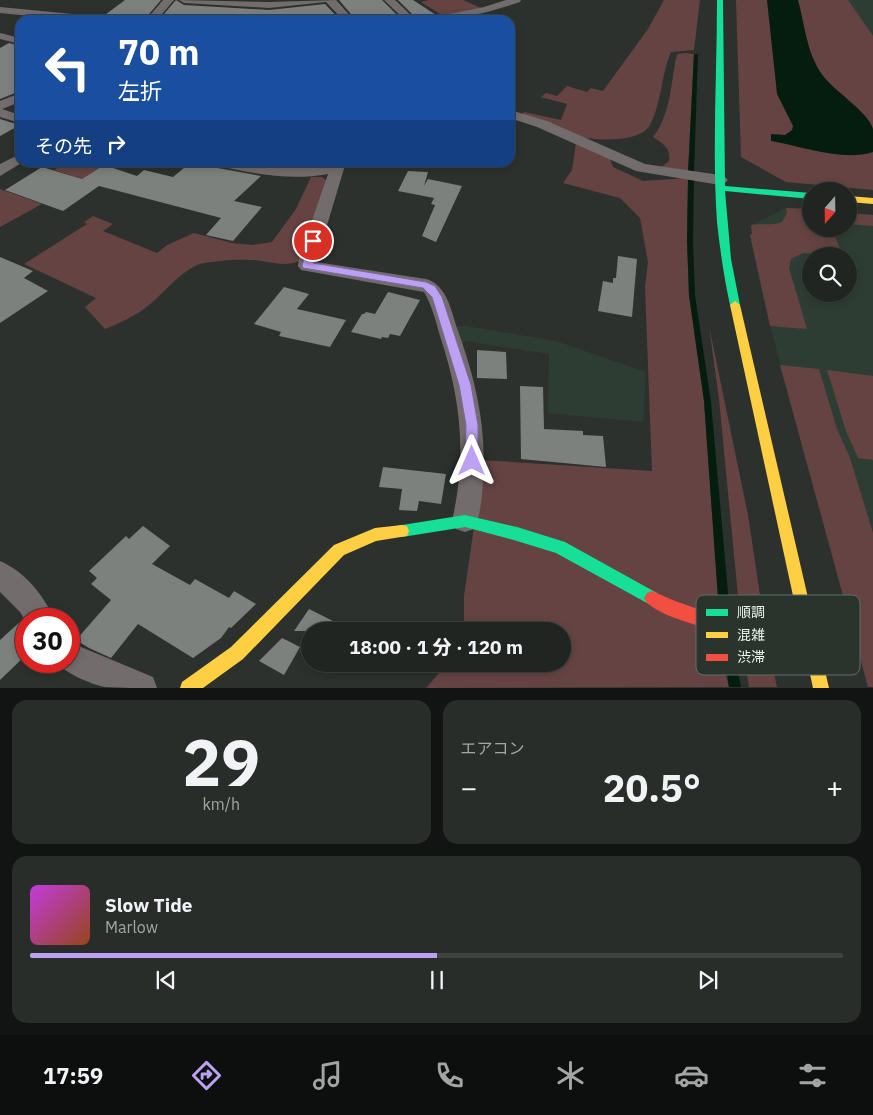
<!DOCTYPE html>
<html lang="ja">
<meta charset="utf-8">
<style>
body{margin:0;font-family:"IBM Plex Sans","Noto Sans JP",sans-serif;background:#292d2a;color:#f1f3f6;height:100vh;display:flex;flex-direction:column;font-size:19px;white-space:nowrap}
*{box-sizing:border-box;margin:0}
p{font-size:16px;color:#a2a5a5}
.icon{flex:none;width:28px;height:28px;fill:none;stroke:currentColor;stroke-width:2;stroke-linecap:round;stroke-linejoin:round}
.map{position:relative;height:688px;overflow:hidden}
.drawer{display:flex;flex-direction:column;gap:12px;padding:12px;background:#121413;flex:1}
.drawer>*{flex:none}
.banner{position:absolute;left:15px;top:15px;width:500px;height:152px;border-radius:15px;box-shadow:0 2px 8px #0003,0 0 0 1px #3e4240;background:#1a4fa0;color:#fff;overflow:hidden}
.needle{width:32px;rotate:200deg}
.tools{position:absolute;left:802px;top:182px;display:grid;gap:10px}
.tools a{display:grid;place-items:center;width:55px;height:55px;border-radius:50%;background:#212522;box-shadow:0 2px 8px #0003,0 0 0 1px #3e4240;font-size:25px}
.speed{position:absolute;left:15px;top:608px;display:flex;gap:10px;font-size:25px;font-weight:700;text-align:center}
.speed>*{display:grid;place-content:center;width:65px;height:65px;border-radius:50%;background:#212522;box-shadow:0 2px 8px #0003,0 0 0 1px #3e4240;line-height:1}
.speed .limit{border:8px solid #d22;background:#fff;color:#111}
.pin{position:absolute;display:grid;place-items:center;width:42px;height:42px;color:#fff;margin:-21px;border:2px solid #fff;border-radius:50%;box-shadow:0 1px 5px #0007}
.me{position:absolute;width:55px;margin:-28px;rotate:0deg;stroke-linejoin:round;filter:drop-shadow(0 0 4px #0008)}
.turn{display:flex;align-items:center;gap:18px;height:105px;padding:0 20px;font-size:22px}
.turn .icon{width:65px;height:65px;stroke-width:2.5}
.turn b{display:block;font-size:35px;line-height:42px}
.then{display:flex;align-items:center;height:48px;padding:0 20px;background:#0003;gap:10px;font-size:19px}
.big{font-size:38px;font-weight:800;line-height:1.1}
.drawer .card{flex:1;display:flex;flex-direction:column;justify-content:center;gap:8px;min-width:0;padding:0 18px;border-radius:15px;background:#292d2a}
.drawer .dial{align-items:center;gap:0}
.dial b{font-size:65px;line-height:1}
.song{display:flex;align-items:center;gap:15px}
.cover{width:60px;height:60px;border-radius:8px;background:linear-gradient(135deg,hsl(290 70% 55%),hsl(20 70% 35%))}
.played{height:5px;border-radius:2px;background:linear-gradient(90deg,#bca0f2 50%,#3e4240 50%)}
.keys{display:flex;justify-content:space-around;direction:ltr}
.heat{display:flex;justify-content:space-between;align-items:center;font-size:28px;direction:ltr}
.drawer .tiles{flex:1;display:grid;gap:12px;grid-template-columns:1fr 1fr}
.card:last-child{grid-column:span 2}
.trip{position:absolute;left:301px;top:622px;width:270px;height:50px;border-radius:25px;background:#212522;box-shadow:0 2px 8px #0003,0 0 0 1px #3e4240;font-weight:800;line-height:50px;text-align:center}
.menu{display:flex;height:80px;justify-content:space-around;align-items:center;background:#0d0f0e;color:#a2a5a5}
.menu .icon{width:35px;height:35px}
.menu .current{color:#bca0f2}
.menu b{font-size:22px;color:#f1f3f6}
.map>svg:first-child{display:block}
.built{fill:#2e3d33;fill-rule:evenodd}
.green{fill:#654343}
.water{fill:#051d0f}
.building{fill:#7c817e}
.lines{fill:none;stroke-linecap:round;stroke-linejoin:round}
.street{fill:#736c6c;fill-rule:evenodd}
.fast{fill:#16e098;fill-rule:evenodd}
.slow{fill:#ffcf43;fill-rule:evenodd}
.jam{fill:#f24e42;fill-rule:evenodd}
.route{fill:#bca0f2;stroke:#7a689d}
.key{fill:#29342d;stroke:#646e68;stroke-width:1}
.key-label{font-size:14px;fill:#edf4f0}
</style>
<div class="map">
<svg width="873" height="688" viewBox="0 0 873 688">
<rect width="100%" height="100%" fill="#2c312e"/>
<g class="built">
<polygon points="844,0 873,0 873,41"/>
<path d="M786 208 811 209V229H849V212L873 215V687H868L784 379 764 301 750 235 752 234 751 225ZM811 256H849V294H811Z"/>
<polygon points="466,326 556,341 646,372 643,422 548,413 549,354 466,341 459,345 454,327"/>
</g>
<g class="green">
<polygon points="429,0 463,0 481,8 443,16 421,2"/>
<path d="M664 0H700L694 50 671 52C661 75 662 102 650 125 642 141 603 141 586 138 568 135 540 121 522 114L524 112 561 120 567 104 541 97 546 93 557 96 567 86 587 92 591 88 603 91 648 29Z"/>
<polygon points="736,0 848,0 873,36 873,190 786,182 741,157"/>
<path d="M685 53 694 54 688 173 659 169 669 161C671 147 663 144 653 137 670 116 671 84 676 58L678 54Z"/>
<polygon points="576,143 610,158 613,167 643,181 688,178 687,240 689,295 704,401 720,623 725,672 729,687 426,688 447,664 562,664 562,631 464,631 464,596 476,513 481,460 652,471 645,287 648,262 640,218 620,198 563,183 572,170"/>
<polygon points="67,162 107,162 107,163 82,179 54,170"/>
<path d="M311 177H322L326 180 325 188 300 260C286 269 266 260 251 260 238 259 208 261 197 265 178 274 165 292 149 305 137 315 120 323 105 329L85 307 96 298 24 264 87 224 84 222 93 216 113 224 103 231 157 253 167 245 194 233 232 243 253 245 272 242 296 209Z"/>
<polygon points="0,189 42,204 0,227"/>
<path d="M786 208 811 209V229H832L843 256 803 253 791 259 789 268 807 329 770 326 750 235 752 234 751 225C761 223 771 226 782 222L787 213Z"/>
<polygon points="849,213 873,215 873,226 849,224"/>
<polygon points="709,326 748,515 763,615 740,617 719,399"/>
<polygon points="780,365 819,369 837,429 850,458 873,533 873,687 868,687"/>
<polygon points="827,370 873,376 873,460 858,458 846,431"/>
<polygon points="741,638 769,651 777,687 749,687"/>
</g>
<g class="water">
<path d="M767 0H798C805 25 806 50 821 73 832 90 868 111 873 129 873 136 873 145 873 152 843 162 801 146 771 141V134L785 135 792 130 793 126 777 94Z"/>
<polygon points="694,54 698,54 694,173 688,173"/>
<polygon points="688,178 694,179 693,241 695,295 711,402 730,615 719,612 704,401 689,295 687,240"/>
<polygon points="721,633 731,635 741,687 729,687"/>
</g>
<g class="building">
<polygon points="125,0 161,0 144,20 109,18 105,15"/>
<polygon points="176,0 184,5 269,10 325,4 340,20 159,20"/>
<polygon points="339,0 382,0 402,20 356,20"/>
<polygon points="398,0 413,0 436,15 430,16 427,20 418,20"/>
<polygon points="9,43 20,46 20,91 0,99 0,48"/>
<polygon points="0,119 19,125 20,125 0,136"/>
<polygon points="190,163 261,176 234,201 262,207 233,241 206,235 221,218 99,186 63,211 5,190 42,167 82,179 104,165 137,176 144,170 173,177"/>
<polygon points="408,171 428,172 424,186 428,179 462,186 436,242 422,236 435,205 431,204 434,198 398,191"/>
<polygon points="618,256 637,259 632,317 598,311 603,281 613,283 613,278 616,278"/>
<polygon points="0,257 33,271 24,278 48,291 0,323"/>
<polygon points="284,287 309,294 297,309 346,320 330,347 279,336 281,332 254,324"/>
<polygon points="388,292 420,300 400,336 390,334 388,338 382,337 381,339 351,332 362,314 364,314 366,312 375,314"/>
<polygon points="477,350 506,352 507,379 477,378"/>
<polygon points="520,386 543,387 544,429 583,431 583,435 603,436 606,467 521,459"/>
<polygon points="383,467 446,474 441,504 419,501 417,511 399,510 402,489 379,487"/>
<polygon points="143,526 170,546 152,564 190,585 195,579 229,598 234,591 256,604 231,628 229,627 221,638 193,658 138,624 111,658 89,648 76,640 111,600 91,584 97,578 89,571 126,536 129,539"/>
<polygon points="309,609 353,631 294,631"/>
<polygon points="22,620 26,624 26,655 0,680 0,640"/>
<polygon points="282,638 300,647 284,675 259,661"/>
</g>
<g class="lines">
<g class="street">
<polygon points="163,0 174,0 157,20 146,20"/>
<polygon points="179,0 269,2 336,0 354,20 343,20 326,2 269,8 184,3"/>
<polygon points="384,0 395,0 416,20 405,20"/>
<path d="M506 0H521L520 2C489 12 461 20 429 20L430 18 484 7Z"/>
<polygon points="0,7 104,17 109,20 71,20 0,13"/>
<polygon points="0,33 20,38 20,44 0,39"/>
<polygon points="20,93 20,102 2,109 20,115 20,123 0,117 0,101"/>
<polygon points="510,110 547,121 645,164 720,175 725,177 728,180 725,183 720,185 636,171 537,127 510,118"/>
<polygon points="20,154 20,162 23,162 0,176 0,164"/>
<path d="M212 162H245L292 168 346 162 316 262 426 279C447 285 451 310 457 328 475 378 487 426 483 481 482 497 481 514 474 529L465 532 456 529 452 521C467 455 461 400 440 336 436 322 432 305 424 292L301 270 298 266 299 258 328 174C291 181 255 174 219 166Z"/>
<path d="M0 561C24 571 44 595 54 619H26V622L20 612 0 592Z"/>
<path d="M69 642 153 677 157 688C140 688 121 688 105 687 93 685 61 672 57 661H69Z"/>
</g>
<g class="fast">
<path d="M717 0H723L725 186 811 193V199L725 191 731 259 740 305 735 309 730 305C724 277 720 250 717 222 712 149 717 74 717 0Z"/>
<polygon points="465,515 517,527 565,542 657,593 660,598 657,603 652,605 647,603 556,553 517,541 465,527 402,537 397,536 395,531 397,526 402,525"/>
</g>
<g class="slow">
<polygon points="849,196 873,198 873,204 849,202"/>
<polygon points="735,301 740,305 829,688 813,688 730,305"/>
<polygon points="402,525 407,526 409,531 407,536 376,541 344,555 243,659 203,688 180,688 182,682 231,647 334,545 375,528"/>
</g>
<path class="jam" d="M652 591 675 601 709 613 810 634 816 636 818 642 816 648 810 650C781 644 655 624 644 598L647 593Z"/>
</g>
<polygon class="route" points="313,238 318,241 313,263 426,282 435,286 442,297 471,385 478,425 478,461 476,465 472,467 467,465 465,461 466,425 459,385 432,297 423,288 303,268 302,266 308,241"/>
<rect x="696" y="595" width="164" height="80" rx="8" class="key"/>
<rect x="706" y="609" width="22" height="7" fill="#16e098"/>
<rect x="706" y="632" width="22" height="6" fill="#ffcf43"/>
<rect x="706" y="654" width="22" height="7" fill="#f24e42"/>
<g class="key-label">
<text x="737" y="617">順調</text>
<text x="737" y="640">混雑</text>
<text x="737" y="662">渋滞</text>
</g>
</svg>
<div class="tools">
<a><svg class="needle" viewBox="-14 -14 28 28"><path d="M0-13l5 13h-10z" fill="#e53935"/><path d="M0 13l5-13h-10z" fill="#a2a5a5"/></svg></a>
<a><svg class="icon" aria-label="search" viewBox="0 0 24 24"><circle cx="10" cy="10" r="6"/><path d="M15 15l6 6"/></svg></a>
</div>
<div class="speed"><div class="limit">30</div></div>
<div class="pin" style="left:313px;top:241px;background:#d93025"><svg class="icon" aria-label="arrive" viewBox="0 0 24 24"><path d="M6 21V4h12l-3 4 3 4H6"/></svg></div>
<svg class="me" style="left:472px;top:461px" viewBox="-20 -20 40 40"><path d="M0-17L14 15 0 8-14 15z" fill="#bca0f2" stroke="#fff" stroke-width="4"/></svg>
<div class="trip">18:00 · 1 分 · 120 m</div>
<div class="banner">
<div class="turn"><svg class="icon" aria-label="left" viewBox="0 0 24 24"><path d="M17 20v-9H6M10 6l-5 5 5 5"/></svg><div><b>70 m</b>左折</div></div>
<div class="then">その先<svg class="icon" aria-label="right" viewBox="0 0 24 24"><path d="M7 20v-9h11M14 6l5 5-5 5"/></svg></div>
</div>
</div>
<section class="drawer">
<div class="tiles">
<div class="card dial"><b>29</b><p>km/h</p></div>
<div class="card"><p>エアコン</p>
<div class="heat"><a>−</a><b class="big">20.5°</b><a>+</a></div>
</div>
<div class="card">
<div class="song"><i class="cover"></i><div><b>Slow Tide</b><p>Marlow</p></div></div>
<div class="played"></div>
<div class="keys"><svg class="icon" aria-label="previous" viewBox="0 0 24 24"><path d="M18 5L8 12l10 7zM5 5v14"/></svg><svg class="icon" aria-label="pause" viewBox="0 0 24 24"><path d="M8 5v14M16 5v14"/></svg><svg class="icon" aria-label="next" viewBox="0 0 24 24"><path d="M6 5l10 7-10 7zM19 5v14"/></svg></div>
</div>
</div>
</section>
<nav class="menu">
<b>17:59</b>
<svg class="icon current" aria-label="directions" viewBox="0 0 24 24"><path d="M12 3l9 9-9 9-9-9zM9 14v-3h6M13 9l2 2-2 2"/></svg>
<svg class="icon" aria-label="music" viewBox="0 0 24 24"><path d="M9 18V5l10-2v13"/><circle cx="6" cy="18" r="3"/><circle cx="16" cy="16" r="3"/></svg>
<svg class="icon" aria-label="phone" viewBox="0 0 24 24"><path d="M5 4h4l2 5-3 2q2 4 5 5l2-3 5 2v4C11 20 4 13 5 4z"/></svg>
<svg class="icon" aria-label="climate" viewBox="0 0 24 24"><path d="M12 3v18M4 7l16 10M4 17L20 7"/></svg>
<svg class="icon" aria-label="car" viewBox="0 0 24 24"><path d="M5 17H2v-5l4-1 3-4h7l3 4 3 1v5h-3M9 17h6M6 11h13"/><circle cx="7" cy="17" r="2"/><circle cx="17" cy="17" r="2"/></svg>
<svg class="icon" aria-label="filters" viewBox="0 0 24 24"><path d="M4 7h16M4 17h16"/><circle cx="9" cy="7" r="2"/><circle cx="15" cy="17" r="2"/></svg>
</nav>
